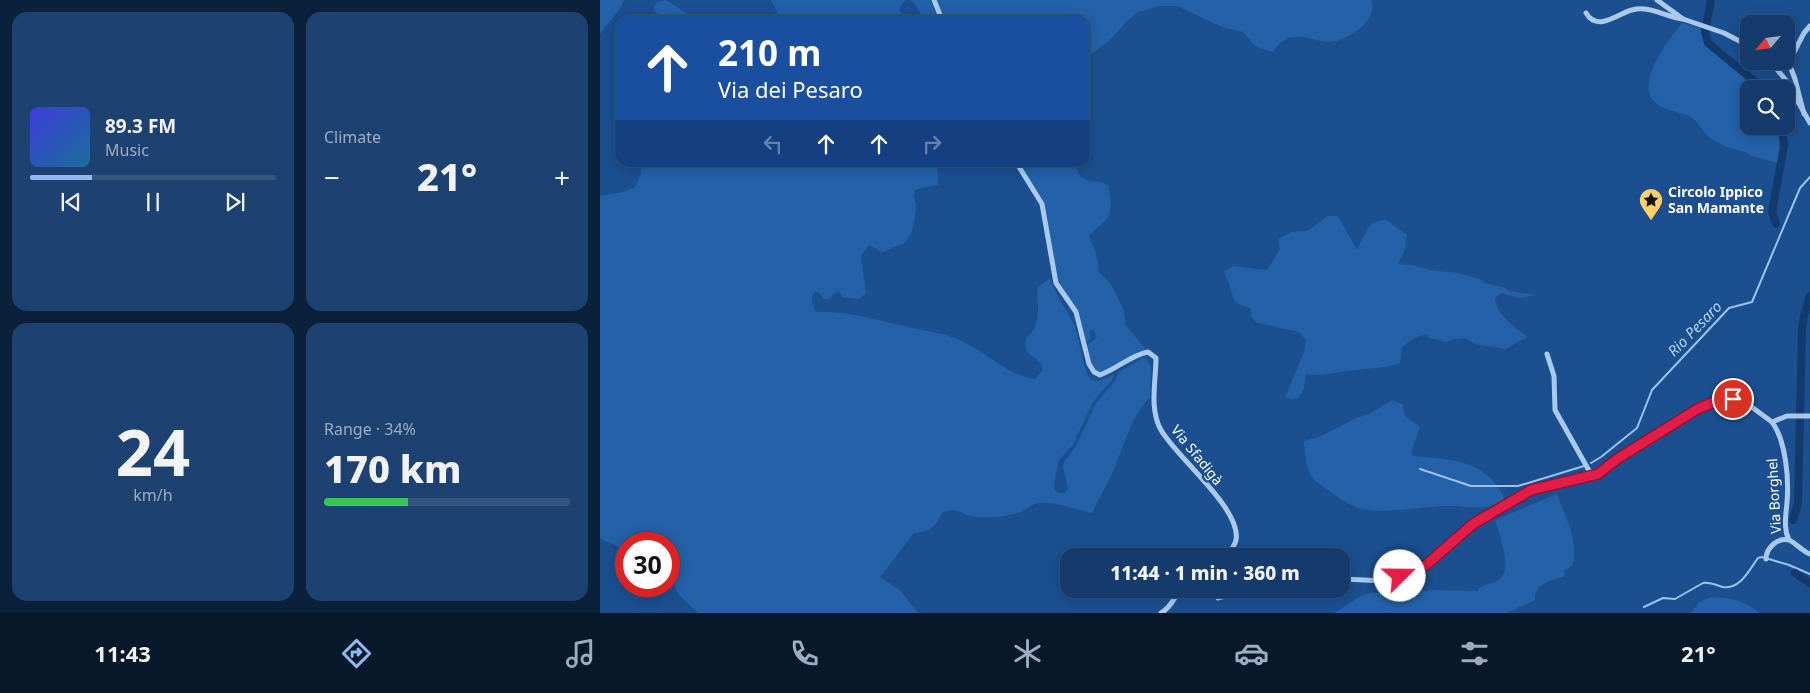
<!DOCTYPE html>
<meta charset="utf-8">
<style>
body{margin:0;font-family:"Noto Sans",sans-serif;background:#1d4271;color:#f1f3f6;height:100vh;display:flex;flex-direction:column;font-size:19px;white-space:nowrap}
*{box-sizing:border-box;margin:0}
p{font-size:16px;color:#9dadc1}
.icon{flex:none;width:28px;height:28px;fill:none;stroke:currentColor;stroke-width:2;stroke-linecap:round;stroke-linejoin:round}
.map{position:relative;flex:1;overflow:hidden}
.drawer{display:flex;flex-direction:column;gap:12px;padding:12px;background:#0b203b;width:600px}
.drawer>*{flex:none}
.hud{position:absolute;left:15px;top:15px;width:475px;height:152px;border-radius:15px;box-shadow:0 2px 12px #0003,0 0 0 1px #33557e;background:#1a4fa0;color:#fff;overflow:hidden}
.needle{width:32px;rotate:241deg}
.tools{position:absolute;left:1140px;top:15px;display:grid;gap:10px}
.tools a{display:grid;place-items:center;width:55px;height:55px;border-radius:10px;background:#143b6b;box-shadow:0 2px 12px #0003,0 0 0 1px #33557e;font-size:25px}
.speed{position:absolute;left:15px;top:532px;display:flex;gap:10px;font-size:25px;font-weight:700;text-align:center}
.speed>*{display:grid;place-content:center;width:65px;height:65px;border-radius:50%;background:#143b6b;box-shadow:0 2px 12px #0003,0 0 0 1px #33557e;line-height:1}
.speed .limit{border:8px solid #d22;background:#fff;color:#111}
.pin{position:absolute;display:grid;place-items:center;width:42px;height:42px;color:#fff;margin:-21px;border:2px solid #fff;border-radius:50%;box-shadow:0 1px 5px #0007}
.me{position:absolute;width:55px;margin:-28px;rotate:68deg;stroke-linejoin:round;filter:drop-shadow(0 0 4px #0008)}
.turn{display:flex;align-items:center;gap:18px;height:105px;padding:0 20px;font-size:22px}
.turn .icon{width:65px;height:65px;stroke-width:2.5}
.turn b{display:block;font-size:35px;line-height:42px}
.lanes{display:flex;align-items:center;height:48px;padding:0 20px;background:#0003;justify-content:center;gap:25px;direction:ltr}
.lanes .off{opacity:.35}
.big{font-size:38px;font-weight:800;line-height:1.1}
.drawer .card{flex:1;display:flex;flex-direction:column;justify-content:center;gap:8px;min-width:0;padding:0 18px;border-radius:15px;background:#1d4271}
.drawer .dial{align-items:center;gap:0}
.dial b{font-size:65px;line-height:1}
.song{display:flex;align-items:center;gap:15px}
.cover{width:60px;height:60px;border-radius:8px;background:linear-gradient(135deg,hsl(240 70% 55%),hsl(200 70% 35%))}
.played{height:5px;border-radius:2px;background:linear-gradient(90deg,#90b9f0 25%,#33557e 25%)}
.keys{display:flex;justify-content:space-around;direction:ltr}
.heat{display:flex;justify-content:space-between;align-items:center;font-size:28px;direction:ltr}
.charge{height:8px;border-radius:4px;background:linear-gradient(90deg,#34c759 34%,#33557e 0)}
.drawer .tiles{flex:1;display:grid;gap:12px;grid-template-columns:repeat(2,1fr)}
.trip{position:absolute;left:460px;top:548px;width:290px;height:50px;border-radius:15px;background:#143b6b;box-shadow:0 2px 12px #0003,0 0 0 1px #33557e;font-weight:800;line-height:50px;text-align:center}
.dock{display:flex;height:80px;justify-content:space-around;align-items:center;background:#08182b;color:#9dadc1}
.dock .icon{width:35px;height:35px}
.dock .selected{color:#90b9f0}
.dock b{font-size:22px;color:#f1f3f6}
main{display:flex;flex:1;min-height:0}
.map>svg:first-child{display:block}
.green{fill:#2461a8}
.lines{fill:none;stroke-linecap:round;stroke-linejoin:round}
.stream{stroke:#9cc4f0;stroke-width:2}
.canal{stroke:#123a6d;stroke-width:8}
.minor{stroke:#a9c9ee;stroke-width:5}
.route-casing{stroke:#92132f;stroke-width:12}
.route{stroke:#e11d48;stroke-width:9}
.labels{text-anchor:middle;stroke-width:5;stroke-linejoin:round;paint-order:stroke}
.poi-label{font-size:14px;font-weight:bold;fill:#fff;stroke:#1b4f8f;text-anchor:start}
.street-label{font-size:14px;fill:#fff;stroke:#1b4f8f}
.water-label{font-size:15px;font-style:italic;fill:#b5d3f5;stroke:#1b4f8f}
</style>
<main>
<section class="drawer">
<div class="tiles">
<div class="card">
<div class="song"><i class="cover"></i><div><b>89.3 FM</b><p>Music</p></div></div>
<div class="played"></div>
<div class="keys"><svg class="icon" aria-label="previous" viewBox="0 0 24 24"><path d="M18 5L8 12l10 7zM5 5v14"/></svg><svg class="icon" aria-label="pause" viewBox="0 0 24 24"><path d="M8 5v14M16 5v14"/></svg><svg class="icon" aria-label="next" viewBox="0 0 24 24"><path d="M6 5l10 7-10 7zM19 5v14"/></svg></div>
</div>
<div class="card"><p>Climate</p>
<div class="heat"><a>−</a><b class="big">21°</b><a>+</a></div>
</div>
<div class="card dial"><b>24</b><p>km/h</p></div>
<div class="card"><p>Range · 34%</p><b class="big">170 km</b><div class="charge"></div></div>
</div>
</section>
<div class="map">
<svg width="1210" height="613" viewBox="0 0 1210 613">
<rect width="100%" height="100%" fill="#1b4f8f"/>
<g class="green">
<polygon points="0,0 24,0 19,10 0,34"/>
<polygon points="66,0 82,10 93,20 66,20 54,11 54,6 58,2"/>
<polygon points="171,0 305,0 300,7 300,11 305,20 184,20 178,14"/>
<polygon points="310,0 330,0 338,20 322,20 321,16 318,17 320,13 314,3"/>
<path d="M334 0H771C779 20 748 41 729 42 718 42 706 35 694 37 683 38 679 44 673 52L656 47 643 32 622 27 577 6H560L538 12 528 20 509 41 485 59V20H342Z"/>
<path d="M1082 23 1100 28C1111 59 1140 66 1160 89H1149V126H1177C1181 138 1182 151 1178 163L1151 156 1148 153C1135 149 1120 146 1109 137 1102 132 1099 122 1091 117 1080 111 1066 112 1056 103 1033 85 1069 39 1082 23Z"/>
<path d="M42 163H337L338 185 324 187 315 190 314 196 316 204 315 218 311 234 305 243 282 252 269 245 261 256 266 293 259 299 242 297 238 290 229 299H223L219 293 215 291C210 298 212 305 216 312 246 310 279 321 308 327 326 331 347 333 364 342 389 354 407 375 435 379L443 370C441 360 434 358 427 352L425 344 427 337C441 327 438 304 437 288L450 278C455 296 468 310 475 327 481 345 481 364 491 380L498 381 514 375 512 380 493 402 473 445 459 460 455 478 454 489 458 493H465L468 488 463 467 464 462 476 446 496 403 515 381 519 372 543 358 547 359 551 367 550 397C529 419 523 451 510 478 504 490 497 501 492 513 474 510 453 499 435 504 429 506 424 511 418 513 406 517 391 517 379 517 361 517 362 506 343 512 335 527 332 531 314 533L280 577 300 590 318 613H98L79 595 69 577V544H26V549L0 539V196L23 192 35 187 40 176Z"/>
<path d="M416 163H472C477 167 478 175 483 178 490 183 499 180 506 184 510 186 509 190 510 194 513 222 506 218 489 236L496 253 499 272 510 283 524 310 525 324 548 352 500 375 494 372 485 347 497 337 493 329 489 332 491 339 484 343 476 312 460 291 444 211Z"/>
<path d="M728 216H738L757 250 762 239 771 224 785 219 807 235 805 249 798 264 812 265 830 270 858 273 880 279 884 283 903 287 909 291 936 295 920 298 901 293 895 298C897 316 915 327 928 337L905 349 875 344 865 338 854 339 846 342 829 338 827 334 816 337 802 347 800 363C785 368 773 368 757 370 740 371 724 377 706 374L704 388 699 398 691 399 685 397 704 352 706 341 699 332 657 323 652 318 650 308C633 303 635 303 630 287 629 282 626 277 624 272L633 266 667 270 680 249 678 239 691 232 707 231Z"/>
<path d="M792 400 802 404 805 416 820 427 811 453 813 456C852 460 885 458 905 499 895 512 866 506 850 506 822 505 775 518 751 505 743 501 735 495 728 490 723 486 717 483 713 478 706 471 704 451 704 441L719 437 756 418 769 414Z"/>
<path d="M957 494C965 516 980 543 972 566L965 570 964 576C952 581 934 583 935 600L907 613H734L761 596 772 593 834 590 878 591 879 588C886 584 895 584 901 578 912 567 899 533 895 520Z"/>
<path d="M1111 597C1127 597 1147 601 1159 613H1091L1099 602Z"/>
</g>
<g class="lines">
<g class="stream">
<polyline points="991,463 1001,457 1037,428 1052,390 1129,308 1152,302 1200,188 1210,177"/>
<polyline points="820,469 871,486 918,486 984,466"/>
<path d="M1044 607 1063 598 1075 599 1103 583C1110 582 1116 585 1123 587 1140 590 1149 570 1158 558L1162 557 1189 565 1210 574"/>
</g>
<g class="canal">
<polyline points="1111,0 1105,32 1108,43 1164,89"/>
<polyline points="1176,224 1172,212 1184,146 1183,137 1180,126"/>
<polyline points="1193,520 1198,503 1202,329 1204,316 1210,296"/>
<polyline points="1195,573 1210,583"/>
</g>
<g class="minor">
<polyline points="334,0 342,20"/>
<polyline points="1057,0 1083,19 1124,33 1149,46"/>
<path d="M986 13C998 33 1018 13 1032 10 1049 5 1066 17 1083 19"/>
<polyline points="1170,61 1185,79 1210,123"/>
<polyline points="1204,114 1195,79 1190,66 1192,56 1204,33 1210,26"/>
<path d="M416 162 442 204 456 283 476 312 489 364 494 372 500 375C517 369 531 355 548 352L556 358C556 381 549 409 561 430 576 457 642 509 636 540 635 545 630 552 627 556"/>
<polyline points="947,354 954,376 955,410 992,476"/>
<polyline points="1172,422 1187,416 1210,416"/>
<path d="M1166 559C1166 548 1178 537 1189 540 1196 543 1202 551 1210 554"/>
<path d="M741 579 787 581 826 565 873 524 931 490 998 474 1017 459 1109 403 1120 400H1139L1149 405 1172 422C1186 441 1189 479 1187 502 1186 515 1183 528 1189 540"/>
<polyline points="618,598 649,589"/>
<path d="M561 613C573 606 573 597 582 589"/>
</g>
</g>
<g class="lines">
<g class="route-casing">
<polyline id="route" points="800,576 826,565 873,524 931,490 998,474 1017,459 1099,408 1120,400 1133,399"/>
</g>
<use href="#route" class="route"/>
</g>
<defs>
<g id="sight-pin" transform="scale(1.25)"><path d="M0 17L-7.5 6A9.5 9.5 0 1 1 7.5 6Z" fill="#ffd166" stroke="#1b4f8f"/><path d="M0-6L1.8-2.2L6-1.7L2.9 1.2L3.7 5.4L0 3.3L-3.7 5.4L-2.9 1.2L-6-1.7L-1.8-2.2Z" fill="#111"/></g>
</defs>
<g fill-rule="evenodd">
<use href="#sight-pin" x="1051" y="200"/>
</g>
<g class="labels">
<g class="poi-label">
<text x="1068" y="197">Circolo Ippico<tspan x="1068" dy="16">San Mamante</tspan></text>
</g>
<g class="street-label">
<text transform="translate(597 455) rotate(51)" y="5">Via Sfadigà</text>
<text transform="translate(1174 496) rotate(-93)" y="5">Via Borghel</text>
</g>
<g class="water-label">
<text transform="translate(1095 329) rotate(-46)" y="5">Rio Pesaro</text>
</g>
</g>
</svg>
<div class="tools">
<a><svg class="needle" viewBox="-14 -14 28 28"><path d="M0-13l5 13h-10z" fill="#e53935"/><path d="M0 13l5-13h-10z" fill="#9dadc1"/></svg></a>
<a><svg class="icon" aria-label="search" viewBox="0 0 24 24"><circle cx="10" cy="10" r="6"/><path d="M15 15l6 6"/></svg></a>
</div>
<div class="speed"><div class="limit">30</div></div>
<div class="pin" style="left:1133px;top:399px;background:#d93025"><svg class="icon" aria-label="arrive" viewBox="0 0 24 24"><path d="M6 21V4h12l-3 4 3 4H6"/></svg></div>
<svg class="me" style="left:800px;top:576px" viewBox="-20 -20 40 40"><circle r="19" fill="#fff"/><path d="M0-13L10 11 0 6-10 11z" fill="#e11d48"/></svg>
<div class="trip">11:44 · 1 min · 360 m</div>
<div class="hud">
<div class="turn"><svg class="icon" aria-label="ahead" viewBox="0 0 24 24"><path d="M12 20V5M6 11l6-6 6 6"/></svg><div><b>210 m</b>Via dei Pesaro</div></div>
<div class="lanes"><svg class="icon off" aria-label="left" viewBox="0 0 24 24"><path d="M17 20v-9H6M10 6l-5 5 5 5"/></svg><svg class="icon" aria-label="ahead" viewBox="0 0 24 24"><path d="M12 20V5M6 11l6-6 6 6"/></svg><svg class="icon" aria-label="ahead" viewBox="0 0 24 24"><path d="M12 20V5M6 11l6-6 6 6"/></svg><svg class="icon off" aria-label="right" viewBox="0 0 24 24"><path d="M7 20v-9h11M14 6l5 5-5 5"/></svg></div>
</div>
</div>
</main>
<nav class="dock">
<b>11:43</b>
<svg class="icon selected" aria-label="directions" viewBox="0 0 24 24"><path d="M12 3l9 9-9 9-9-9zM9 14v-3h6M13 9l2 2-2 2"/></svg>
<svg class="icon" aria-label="music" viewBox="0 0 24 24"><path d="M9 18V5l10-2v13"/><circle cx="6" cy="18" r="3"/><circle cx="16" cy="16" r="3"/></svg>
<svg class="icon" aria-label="phone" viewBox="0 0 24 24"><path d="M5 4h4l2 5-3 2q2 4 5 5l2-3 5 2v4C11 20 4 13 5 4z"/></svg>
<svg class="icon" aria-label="climate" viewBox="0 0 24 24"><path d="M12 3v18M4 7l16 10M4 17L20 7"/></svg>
<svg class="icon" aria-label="car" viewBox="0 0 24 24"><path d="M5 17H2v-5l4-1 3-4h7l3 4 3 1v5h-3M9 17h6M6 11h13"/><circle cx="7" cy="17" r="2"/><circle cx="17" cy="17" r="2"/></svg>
<svg class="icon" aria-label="filters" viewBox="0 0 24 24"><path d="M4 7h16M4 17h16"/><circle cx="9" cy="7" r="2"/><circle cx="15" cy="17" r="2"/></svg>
<b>21°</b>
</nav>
